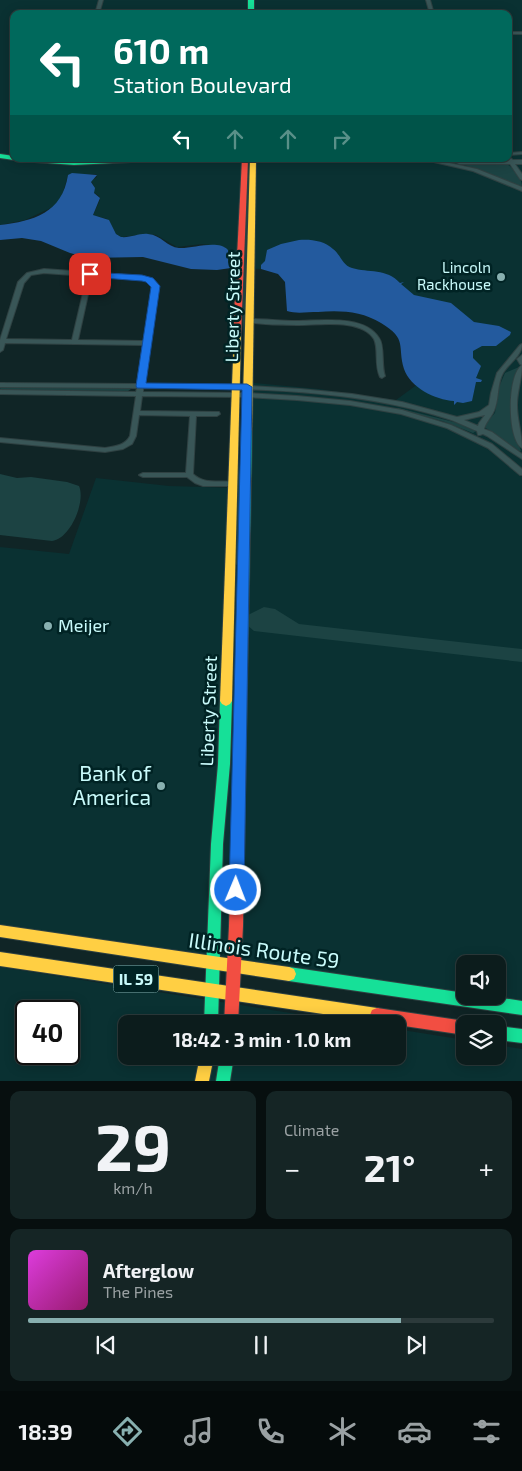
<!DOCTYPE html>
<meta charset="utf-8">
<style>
body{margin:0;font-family:"Exo 2",sans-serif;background:#152525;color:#f1f3f6;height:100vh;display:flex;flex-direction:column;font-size:19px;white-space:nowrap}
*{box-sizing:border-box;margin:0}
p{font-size:16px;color:#9aa1a3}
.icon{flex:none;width:28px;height:28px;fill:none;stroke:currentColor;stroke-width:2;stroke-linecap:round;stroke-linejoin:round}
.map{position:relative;height:1081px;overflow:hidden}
.panel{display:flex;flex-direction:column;gap:10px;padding:10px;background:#070f0f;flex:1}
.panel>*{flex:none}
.top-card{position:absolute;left:10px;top:10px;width:502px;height:152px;border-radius:10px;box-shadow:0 2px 12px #0003,0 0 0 1px #2c3a3b;background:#00695c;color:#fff;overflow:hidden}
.tools{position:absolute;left:456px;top:955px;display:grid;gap:10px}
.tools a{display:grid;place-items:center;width:50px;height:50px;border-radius:10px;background:#0c1c1c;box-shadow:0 2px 12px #0003,0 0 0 1px #2c3a3b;font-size:25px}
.speed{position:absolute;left:15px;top:1000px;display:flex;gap:10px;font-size:25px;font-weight:700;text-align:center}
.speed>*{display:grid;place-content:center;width:65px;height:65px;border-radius:50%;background:#0c1c1c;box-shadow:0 2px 12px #0003,0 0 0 1px #2c3a3b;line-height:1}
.speed .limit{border:2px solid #111;border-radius:8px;background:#fff;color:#111}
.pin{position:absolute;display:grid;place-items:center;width:42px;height:42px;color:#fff;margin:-21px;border-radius:10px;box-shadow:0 2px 8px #0006}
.me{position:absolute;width:55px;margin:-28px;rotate:1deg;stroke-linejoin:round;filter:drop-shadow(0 0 4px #0008)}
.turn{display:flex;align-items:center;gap:18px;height:105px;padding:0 20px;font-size:22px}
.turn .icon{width:65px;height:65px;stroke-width:2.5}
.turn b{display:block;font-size:35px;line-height:42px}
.lanes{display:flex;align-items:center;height:48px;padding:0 20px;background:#0003;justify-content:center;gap:25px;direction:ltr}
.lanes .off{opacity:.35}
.big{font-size:38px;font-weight:700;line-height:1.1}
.panel .tile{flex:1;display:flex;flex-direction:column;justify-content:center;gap:8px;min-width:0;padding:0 18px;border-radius:10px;background:#152525}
.panel .dial{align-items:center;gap:0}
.dial b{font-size:65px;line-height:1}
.song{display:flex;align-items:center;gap:15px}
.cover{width:60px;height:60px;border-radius:8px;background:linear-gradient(135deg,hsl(300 70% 55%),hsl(320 70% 35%))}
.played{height:5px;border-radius:2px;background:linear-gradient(90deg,#88b0b0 80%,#2c3a3b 80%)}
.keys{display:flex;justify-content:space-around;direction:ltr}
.heat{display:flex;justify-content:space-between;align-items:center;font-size:28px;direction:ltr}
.panel .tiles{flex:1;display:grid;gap:10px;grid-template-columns:1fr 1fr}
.tile:last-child{grid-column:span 2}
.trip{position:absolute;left:118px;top:1015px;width:288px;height:50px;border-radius:10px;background:#0c1c1c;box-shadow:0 2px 12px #0003,0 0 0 1px #2c3a3b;font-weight:700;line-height:50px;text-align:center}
.tabs{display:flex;height:80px;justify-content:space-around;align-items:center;background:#050b0b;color:#9aa1a3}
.tabs .icon{width:35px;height:35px}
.tabs .selected{color:#88b0b0}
.tabs b{font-size:22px;color:#f1f3f6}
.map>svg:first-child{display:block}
.built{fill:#0a3132;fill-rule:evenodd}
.green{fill:#1c4343}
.water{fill:#235a9e}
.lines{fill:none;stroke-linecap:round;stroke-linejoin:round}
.street-casing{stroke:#2f4142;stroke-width:2}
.fast-casing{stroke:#2f4142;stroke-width:2}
.slow-casing{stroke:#2f4142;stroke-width:2}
.jam-casing{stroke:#2f4142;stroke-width:2}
.street{fill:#395657;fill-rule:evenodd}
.fast{fill:#16e098;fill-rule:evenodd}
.slow{fill:#ffcf43;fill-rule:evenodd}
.jam{fill:#f24e42;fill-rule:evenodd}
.route{fill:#1a73e8;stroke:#114b97}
.poi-dot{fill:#88b0b0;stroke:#002324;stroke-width:2}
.labels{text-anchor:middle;stroke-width:5;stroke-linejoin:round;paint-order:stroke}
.far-poi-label{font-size:15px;fill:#c9fbfb;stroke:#002324;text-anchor:end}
.shield{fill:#002324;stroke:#8dbaba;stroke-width:1}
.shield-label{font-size:16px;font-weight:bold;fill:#c9fbfb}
.street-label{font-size:18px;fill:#c9fbfb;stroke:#002324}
.poi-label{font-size:18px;fill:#c9fbfb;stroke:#002324;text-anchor:start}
.near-poi-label{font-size:21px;fill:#c9fbfb;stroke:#002324;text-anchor:end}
.near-street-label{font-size:21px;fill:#c9fbfb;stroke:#002324}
</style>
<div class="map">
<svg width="522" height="1081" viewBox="0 0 522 1081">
<rect width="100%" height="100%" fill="#102526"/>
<g class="built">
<path d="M0 0H522V1005L498 996V964H465V996L0 927V547L69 554 96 478 169 486 239 488 242 382 319 389 396 400 422 381 411 336 298 270 231 268 228 262 229 253 224 247 202 244 177 247 156 235 148 234 121 237 116 234 107 219 93 215 100 200 99 196 93 192 94 186 91 181 97 177 96 174 68 175 62 196 55 206 25 220 0 225ZM14 14H509V159H14Z"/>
<path d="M0 967 360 1024H126V1056H396V1029L465 1040V1056H498V1045L522 1049V1081H0ZM26 1011H69V1054H26Z"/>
</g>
<g class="green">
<polygon points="248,161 250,190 244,379 243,379 244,343 242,303"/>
<path d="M462 164 508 165C515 169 522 179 522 187Z"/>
<polygon points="519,367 516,375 516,437 521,451 519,451 483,426 495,413 499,387 505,373"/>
<polygon points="1,386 127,388 131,389 128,391 3,390 0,389"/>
<polygon points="239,405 238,460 241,495 237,565 235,564 234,543"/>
<polygon points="398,408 462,424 476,431 473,433 442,421 396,409"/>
<path d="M0 474 17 478 31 477 67 482 79 486C86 502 70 539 52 541L0 535Z"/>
<polygon points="264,607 275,609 299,624 522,649 522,662 254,631 247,625 248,615"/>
</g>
<g class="water">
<path d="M72 173 97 175 91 182 95 188 94 193 100 198 93 215 109 220 116 234 121 237C131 238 139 233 148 234 161 235 167 247 179 248 192 249 218 239 228 250V262L231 268 217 270 191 269 143 257 88 258 70 253 41 241 22 238 0 240V225C34 221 62 213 68 175Z"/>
<path d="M299 240C311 239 325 241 333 249 341 255 342 265 352 268 368 273 387 268 400 283L404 282 401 284 414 295 451 303 474 322 499 326 511 332 510 335 496 346H482L473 351V358L481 366 476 378 482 380 481 382H476L472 401 463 403 457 402 454 405V401C435 400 410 387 404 369 397 346 408 339 381 323 362 311 339 310 318 312 307 312 296 314 287 311L285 282 278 274 261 269V265L265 261 267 250 281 244Z"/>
</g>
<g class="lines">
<g class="street-casing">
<g id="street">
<polygon points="99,0 103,0 99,14 95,14"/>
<polygon points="426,0 430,0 434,14 430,14"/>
<rect x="509" y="32" width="13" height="2"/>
<polygon points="522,152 522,154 509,155 509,153"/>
<polygon points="509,157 513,160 522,160 522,164 515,164 522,174 522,180 520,179 510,164 459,164 456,162 459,160 508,160 507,159 509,159"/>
<polygon points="251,159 313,159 311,160 253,160"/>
<polygon points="423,159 431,159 477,169 522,187 522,191 473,171 425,160"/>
<path d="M44 269 142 276C149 278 153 280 158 286L150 342 151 343 150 344 144 384 250 386 300 389 352 394 402 402 457 417 479 412 489 405 491 393 497 373 520 345 522 344C522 356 509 363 503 373 497 384 499 397 495 408 493 416 486 421 484 429L492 432 522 454V459L487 436 483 434 480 435H478L477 431C467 427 456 421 445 418 351 388 241 388 143 388V392L246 393 297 396 350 401 402 410 451 425 492 444 522 469V475H520L488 448 447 428 401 414 350 405 297 400 246 397 142 396 140 411 219 412 220 414 217 416H196L193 474C204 485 220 480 235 482L236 484 235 486H203L195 483 187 477H143L139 475 143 473H186L190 416 139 415 136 436 132 444 123 449 105 452 0 442V438L105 448C115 446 125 446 130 436L136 396 0 394V390L136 392 137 388 0 387V383L137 384 143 345 5 343 3 350 0 352V340L18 282 27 273ZM44 273 87 276 72 340 6 339 24 283 31 275ZM92 276 142 280 147 281 152 286 144 341 78 340ZM485 415 479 423 478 426 464 420Z"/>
<path d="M249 319C265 319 280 321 296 321 320 321 364 314 379 338 385 346 381 365 385 376L382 378 380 377C374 365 379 349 374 339 361 318 319 325 297 325 281 325 263 325 247 322L246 321Z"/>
<polygon points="522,355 522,365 520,364 517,359"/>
<path d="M522 365C522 379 517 391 517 405 517 420 522 433 522 448 507 439 507 375 522 365Z"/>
</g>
</g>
<g class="fast-casing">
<g id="fast">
<rect x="248" y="0" width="6" height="14"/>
<polygon points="0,154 14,156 14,159 17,159 14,160 0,158"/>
<polygon points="18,159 74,161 154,159 151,161 74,165 21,161"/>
<polygon points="247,427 252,430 246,744 244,748 240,749 236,748 234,744 242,430"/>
<polygon points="226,696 230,698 232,701 230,764 223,844 218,1024 204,1024 211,844 218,764 220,701 222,698"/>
<polygon points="289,967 465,993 465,996 490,996 522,1001 522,1015 289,981 284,979 282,974 284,969"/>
<polygon points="498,1026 522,1029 522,1043 498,1040"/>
<polygon points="220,1056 234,1056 230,1081 216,1081"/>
</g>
</g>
<g class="slow-casing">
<g id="slow">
<polygon points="250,159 256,159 252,430 247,433 242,430"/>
<polygon points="234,333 237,333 241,335 232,701 230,704 226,706 222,704 220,701"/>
<polygon points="0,925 289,967 294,969 296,974 294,979 289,981 0,937"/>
<polygon points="0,952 377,1008 382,1010 384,1015 382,1020 377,1022 0,966"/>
<polygon points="200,1056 214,1056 209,1081 195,1081"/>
</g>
</g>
<g class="jam-casing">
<g id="jam">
<polygon points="242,159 248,159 241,335 237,337 233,335"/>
<polygon points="240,739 244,740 246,744 243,926 238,1024 224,1024 229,926 234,744 236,740"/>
<polygon points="377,1008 465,1021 470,1024 465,1024 465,1035 377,1022 372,1020 370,1015 372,1010"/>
</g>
</g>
<use href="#street" class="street"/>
<use href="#fast" class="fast"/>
<use href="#slow" class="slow"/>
<use href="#jam" class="jam"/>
</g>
<polygon class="route" points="87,272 142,275 153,278 160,286 146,383 247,384 252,387 244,890 242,895 236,897 231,895 229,890 242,390 137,388 136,386 151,287 146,282 142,281 90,277 87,276"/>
<g class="poi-dot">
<circle cx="501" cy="277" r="5"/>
<circle cx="48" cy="626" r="5"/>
<circle cx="161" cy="786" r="5"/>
</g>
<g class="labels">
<g class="far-poi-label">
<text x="491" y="273">Lincoln<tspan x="491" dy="17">Rackhouse</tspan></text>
</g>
<rect class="shield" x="113.5" y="965.5" width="45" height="27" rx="4"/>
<g class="shield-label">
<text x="136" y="985">IL 59</text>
</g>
<g class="street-label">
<text transform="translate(233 307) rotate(-89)" y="6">Liberty Street</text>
<text transform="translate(209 711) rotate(-88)" y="6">Liberty Street</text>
</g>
<g class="poi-label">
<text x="58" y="632">Meijer</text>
</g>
<g class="near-poi-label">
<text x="151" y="781">Bank of<tspan x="151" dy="24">America</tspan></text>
</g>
<g class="near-street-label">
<text transform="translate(264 951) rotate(8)" y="7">Illinois Route 59</text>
</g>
</g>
</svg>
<div class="tools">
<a><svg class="icon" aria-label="sound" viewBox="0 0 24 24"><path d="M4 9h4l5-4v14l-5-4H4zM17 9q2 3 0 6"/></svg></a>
<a><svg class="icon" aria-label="layers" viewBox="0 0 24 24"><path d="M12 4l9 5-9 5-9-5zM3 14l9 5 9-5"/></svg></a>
</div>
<div class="speed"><div class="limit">40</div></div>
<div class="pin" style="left:90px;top:274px;background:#d93025"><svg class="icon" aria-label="arrive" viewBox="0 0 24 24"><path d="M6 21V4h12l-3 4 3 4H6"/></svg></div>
<svg class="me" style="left:236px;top:890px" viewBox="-20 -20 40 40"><circle r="17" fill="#1a73e8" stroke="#fff" stroke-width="3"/><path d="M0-11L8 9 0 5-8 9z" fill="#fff"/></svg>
<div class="trip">18:42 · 3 min · 1.0 km</div>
<div class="top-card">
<div class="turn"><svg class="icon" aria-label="left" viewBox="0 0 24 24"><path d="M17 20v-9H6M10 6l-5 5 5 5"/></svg><div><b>610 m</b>Station Boulevard</div></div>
<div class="lanes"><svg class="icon" aria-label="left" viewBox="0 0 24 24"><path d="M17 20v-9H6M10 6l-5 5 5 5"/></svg><svg class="icon off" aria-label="ahead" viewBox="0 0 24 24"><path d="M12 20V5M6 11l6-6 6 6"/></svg><svg class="icon off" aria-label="ahead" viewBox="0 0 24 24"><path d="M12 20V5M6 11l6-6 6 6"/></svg><svg class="icon off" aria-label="right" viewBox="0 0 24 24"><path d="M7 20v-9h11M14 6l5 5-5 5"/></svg></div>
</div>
</div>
<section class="panel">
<div class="tiles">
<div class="tile dial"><b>29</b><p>km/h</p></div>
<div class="tile"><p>Climate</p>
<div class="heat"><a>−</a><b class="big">21°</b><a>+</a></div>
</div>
<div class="tile">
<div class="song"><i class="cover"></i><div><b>Afterglow</b><p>The Pines</p></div></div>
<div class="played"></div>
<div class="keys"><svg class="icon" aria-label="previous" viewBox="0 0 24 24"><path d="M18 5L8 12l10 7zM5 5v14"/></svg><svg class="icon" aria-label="pause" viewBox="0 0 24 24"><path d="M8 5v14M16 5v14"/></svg><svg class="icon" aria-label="next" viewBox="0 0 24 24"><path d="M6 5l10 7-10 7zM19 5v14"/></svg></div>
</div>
</div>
</section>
<nav class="tabs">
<b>18:39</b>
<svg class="icon selected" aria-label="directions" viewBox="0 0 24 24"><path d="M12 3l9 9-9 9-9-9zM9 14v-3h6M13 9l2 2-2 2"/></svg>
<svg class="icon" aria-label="music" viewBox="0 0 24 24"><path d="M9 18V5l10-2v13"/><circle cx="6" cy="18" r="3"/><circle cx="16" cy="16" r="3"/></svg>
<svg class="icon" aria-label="phone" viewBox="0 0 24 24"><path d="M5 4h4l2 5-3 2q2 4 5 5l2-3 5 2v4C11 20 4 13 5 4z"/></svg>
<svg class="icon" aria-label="climate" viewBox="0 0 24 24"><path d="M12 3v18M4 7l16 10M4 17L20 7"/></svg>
<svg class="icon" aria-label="car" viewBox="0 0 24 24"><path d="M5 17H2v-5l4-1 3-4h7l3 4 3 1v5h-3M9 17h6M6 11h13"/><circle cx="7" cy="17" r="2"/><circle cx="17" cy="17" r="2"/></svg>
<svg class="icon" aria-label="filters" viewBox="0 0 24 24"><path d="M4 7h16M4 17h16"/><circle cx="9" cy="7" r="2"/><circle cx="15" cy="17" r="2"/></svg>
</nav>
